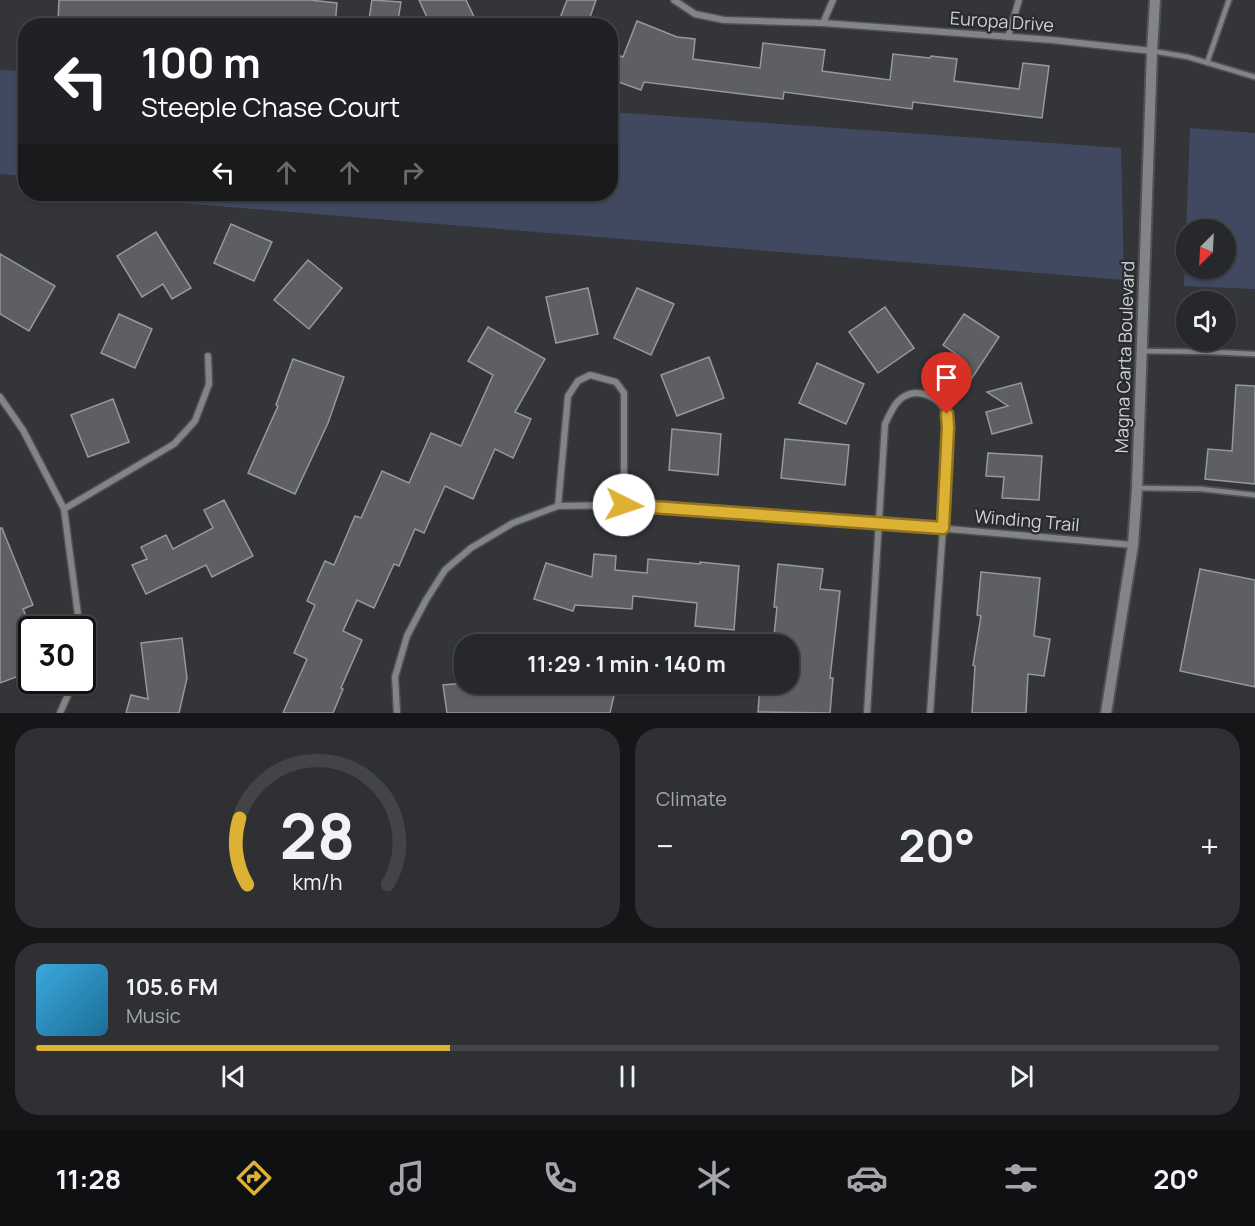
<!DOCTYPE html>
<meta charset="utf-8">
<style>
body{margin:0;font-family:Manrope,sans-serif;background:#2e3033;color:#f1f3f6;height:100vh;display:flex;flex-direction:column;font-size:22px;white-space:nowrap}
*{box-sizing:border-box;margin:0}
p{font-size:20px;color:#a4a6a9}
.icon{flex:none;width:33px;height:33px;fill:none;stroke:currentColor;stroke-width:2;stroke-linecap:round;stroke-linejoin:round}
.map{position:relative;height:713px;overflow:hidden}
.drawer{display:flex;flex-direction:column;gap:15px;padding:15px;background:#151618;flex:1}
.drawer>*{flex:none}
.hud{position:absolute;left:18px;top:18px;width:600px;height:183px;border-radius:24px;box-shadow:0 2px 4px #0004,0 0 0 2px #424447;background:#202124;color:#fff;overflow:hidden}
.needle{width:39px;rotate:204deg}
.fabs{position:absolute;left:1176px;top:219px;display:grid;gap:12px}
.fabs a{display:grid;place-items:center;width:60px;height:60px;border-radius:50%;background:#26282b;box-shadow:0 2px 4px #0004,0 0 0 2px #424447;font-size:30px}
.speed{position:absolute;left:18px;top:616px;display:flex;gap:12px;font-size:30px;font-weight:700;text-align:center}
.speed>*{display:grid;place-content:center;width:78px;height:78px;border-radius:50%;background:#26282b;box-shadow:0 2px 4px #0004,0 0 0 2px #424447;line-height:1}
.speed .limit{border:3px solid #111;border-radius:9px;background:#fff;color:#111}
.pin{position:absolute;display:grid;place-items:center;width:51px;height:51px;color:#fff;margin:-62px -26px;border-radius:50% 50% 50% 0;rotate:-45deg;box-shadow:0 0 6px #0007}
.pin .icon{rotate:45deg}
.me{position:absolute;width:66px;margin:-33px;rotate:94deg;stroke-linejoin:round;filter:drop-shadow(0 0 4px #0008)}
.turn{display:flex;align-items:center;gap:21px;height:126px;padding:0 24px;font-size:27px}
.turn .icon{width:78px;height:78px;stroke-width:2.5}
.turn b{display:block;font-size:42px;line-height:51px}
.lanes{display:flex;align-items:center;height:57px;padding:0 24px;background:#0003;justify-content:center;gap:30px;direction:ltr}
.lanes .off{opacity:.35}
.big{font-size:45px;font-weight:700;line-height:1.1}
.drawer .widget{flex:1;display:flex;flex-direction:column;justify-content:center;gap:9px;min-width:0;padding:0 21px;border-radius:24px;background:#2e3033}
.drawer .dial{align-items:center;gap:0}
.dial svg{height:156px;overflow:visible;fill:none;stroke:#424447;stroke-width:7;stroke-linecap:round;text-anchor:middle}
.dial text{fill:#f1f3f6;stroke:none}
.song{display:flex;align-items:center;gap:18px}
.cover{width:72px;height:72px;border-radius:9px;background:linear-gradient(135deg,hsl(200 70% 55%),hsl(200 70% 35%))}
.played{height:6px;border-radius:3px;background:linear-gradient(90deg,#ddb133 35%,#424447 35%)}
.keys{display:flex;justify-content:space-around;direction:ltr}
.heat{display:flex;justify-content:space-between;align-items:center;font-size:33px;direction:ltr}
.drawer .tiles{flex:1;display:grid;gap:15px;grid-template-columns:1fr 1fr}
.widget:last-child{grid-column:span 2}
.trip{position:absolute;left:454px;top:634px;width:345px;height:60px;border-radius:24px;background:#26282b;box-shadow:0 2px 4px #0004,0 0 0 2px #424447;font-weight:700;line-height:60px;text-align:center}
.menu{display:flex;height:96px;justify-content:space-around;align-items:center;background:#0f1011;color:#a4a6a9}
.menu .icon{width:42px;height:42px}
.menu .on{color:#ddb133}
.menu b{font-size:27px;color:#f1f3f6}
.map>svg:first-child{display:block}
.green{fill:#404960;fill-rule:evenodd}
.building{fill:#5d5f63;stroke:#96989d;stroke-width:1.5}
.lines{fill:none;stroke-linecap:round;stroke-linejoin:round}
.service-casing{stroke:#4f5155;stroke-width:8}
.minor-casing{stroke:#4f5155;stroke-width:9}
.tertiary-casing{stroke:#4f5155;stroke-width:14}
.service{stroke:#838486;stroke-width:4.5}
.minor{stroke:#838486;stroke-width:6}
.tertiary{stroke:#838486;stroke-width:10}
.route-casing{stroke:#907321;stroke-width:15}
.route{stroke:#ddb133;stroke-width:10}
.labels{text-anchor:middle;stroke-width:4.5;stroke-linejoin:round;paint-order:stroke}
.street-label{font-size:18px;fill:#d0d1d3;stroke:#292b2f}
</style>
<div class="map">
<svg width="1255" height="713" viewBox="0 0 1255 713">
<rect width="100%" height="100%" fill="#333539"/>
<g class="green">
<polygon points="0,70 25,71 25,176 0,174"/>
<polygon points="611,112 1121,148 1124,280 132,199 114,194 610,194"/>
<path d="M1190 128 1255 133V289L1184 286ZM1186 230H1226V268H1186Z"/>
</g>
<g class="building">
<polygon points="59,0 310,0 337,3 335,26 117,26 58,22"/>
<polygon points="372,0 401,2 397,26 368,26"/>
<polygon points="419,0 466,0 475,19 461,26 431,26"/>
<polygon points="567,0 596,0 587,26 557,26"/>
<polygon points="637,21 677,37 695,39 693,59 760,68 763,43 825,50 822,71 890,80 893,54 930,58 931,56 957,59 954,81 1019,89 1023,63 1049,66 1042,118 913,102 912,109 784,92 783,99 644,82 641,90 610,79 610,52 623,57"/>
<polygon points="231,224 272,242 254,281 214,263"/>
<polygon points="156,232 191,288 172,299 163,284 142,297 117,256"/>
<polygon points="0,254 55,286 29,331 0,314"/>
<polygon points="308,260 342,288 309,329 274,300"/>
<polygon points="588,288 598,334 556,343 546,297"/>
<polygon points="637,288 674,304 651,355 614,338"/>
<polygon points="885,307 914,348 878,373 849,332"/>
<polygon points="119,314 152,329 135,368 101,353"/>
<polygon points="964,314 999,337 970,381 951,368 959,356 943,345"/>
<polygon points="488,327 545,359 515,412 531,419 513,458 495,449 473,499 445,486 424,533 415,529 399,566 394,564 374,608 357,600 343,631 362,640 341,688 343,689 333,713 283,713 307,659 294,653 315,605 307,601 325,561 334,565 355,516 361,518 382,471 409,483 431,433 461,446 493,375 468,361"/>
<polygon points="709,357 724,398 677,416 661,375"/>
<polygon points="293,359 344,377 328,423 295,494 248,473 278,406 276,405"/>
<polygon points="817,363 864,384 846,424 799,403"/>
<polygon points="1021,383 1032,423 992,434 986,412 1008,406 987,392"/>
<polygon points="1236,385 1255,386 1255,484 1205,479 1208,449 1232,451"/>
<polygon points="113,399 129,442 88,457 71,415"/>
<polygon points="672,429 721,434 718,475 669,470"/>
<polygon points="785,439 849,445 845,485 781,478"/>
<polygon points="988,453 1042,456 1039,500 1002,498 1004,477 986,476"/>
<polygon points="224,500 253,556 212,577 206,565 146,594 132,565 147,559 141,547 166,535 173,549 213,528 204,510"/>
<polygon points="0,528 2,528 33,605 23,609 32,630 32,671 0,683"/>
<polygon points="594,554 616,556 615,570 647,573 648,559 700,564 700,562 739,566 734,630 695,626 697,603 633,596 632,609 575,605 573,611 534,599 546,563 592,577"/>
<polygon points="778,564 823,569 820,589 840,591 830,678 833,678 830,713 758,712 760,684 789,684 789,645 773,645 777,607 774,607"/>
<polygon points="1200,569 1255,580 1255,687 1180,671"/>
<polygon points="981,572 1040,578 1034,636 1050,639 1044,676 1028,674 1026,713 972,713 975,666 973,665 981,616 977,615"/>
<polygon points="182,638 187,678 179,713 126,713 131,695 148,699 141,643"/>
<polygon points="465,683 465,684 578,684 615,691 610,713 447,713 443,685"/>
</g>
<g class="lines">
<g class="service-casing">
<g id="service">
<polyline points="1152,51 1188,57 1255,77"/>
<polyline points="1207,63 1229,0"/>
<polyline points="1142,351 1212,352 1255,354"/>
<polyline points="1138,488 1201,489 1255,495"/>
</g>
</g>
<g class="minor-casing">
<g id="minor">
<polyline points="674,0 695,14 724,20 823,23 1052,40 1152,51"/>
<polyline points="823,23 833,0"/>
<polyline points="1008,37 1019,0"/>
<polyline points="0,397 23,430 64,509 80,630"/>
<polyline points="558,506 568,396 578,381 590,375 616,382 624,393 624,505"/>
<polyline points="64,509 174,444 195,421 209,384 208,356"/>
<polyline points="60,713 74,681"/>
<polyline points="397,713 395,677 407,636 426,600 445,570 471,548 513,523 558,506 624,505 879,523 1133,545"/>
<path d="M867 713 885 424C890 414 895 401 905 396 920 388 940 398 946 413 948 417 947 423 948 427L943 528 930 713"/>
</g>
</g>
<g class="tertiary-casing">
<polyline id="tertiary" points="1106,713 1133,545 1137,488 1152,51 1155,0"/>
</g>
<use href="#service" class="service"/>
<use href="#minor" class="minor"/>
<use href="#tertiary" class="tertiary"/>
</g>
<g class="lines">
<g class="route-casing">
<polyline id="route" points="624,505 943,528 948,427 947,414"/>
</g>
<use href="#route" class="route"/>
</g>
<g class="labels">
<g class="street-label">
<text transform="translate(1002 22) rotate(4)" y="6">Europa Drive</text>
<text transform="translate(1125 357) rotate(-88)" y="6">Magna Carta Boulevard</text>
<text transform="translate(1027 521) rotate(5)" y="6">Winding Trail</text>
</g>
</g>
</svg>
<div class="fabs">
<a><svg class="needle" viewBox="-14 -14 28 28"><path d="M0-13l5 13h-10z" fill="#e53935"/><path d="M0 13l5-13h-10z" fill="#a4a6a9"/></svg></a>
<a><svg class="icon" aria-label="sound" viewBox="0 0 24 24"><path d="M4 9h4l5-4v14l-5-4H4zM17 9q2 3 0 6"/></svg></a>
</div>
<div class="speed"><div class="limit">30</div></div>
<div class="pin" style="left:947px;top:414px;background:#d93025"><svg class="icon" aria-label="arrive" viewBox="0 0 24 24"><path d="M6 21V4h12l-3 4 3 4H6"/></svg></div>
<svg class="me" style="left:624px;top:505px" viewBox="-20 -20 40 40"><circle r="19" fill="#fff"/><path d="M0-13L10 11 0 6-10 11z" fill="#ddb133"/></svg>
<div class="trip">11:29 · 1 min · 140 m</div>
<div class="hud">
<div class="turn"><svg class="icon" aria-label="left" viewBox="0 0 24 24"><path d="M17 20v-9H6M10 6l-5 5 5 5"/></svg><div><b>100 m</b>Steeple Chase Court</div></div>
<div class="lanes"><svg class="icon" aria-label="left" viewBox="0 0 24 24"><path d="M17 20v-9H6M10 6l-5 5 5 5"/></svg><svg class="icon off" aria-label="ahead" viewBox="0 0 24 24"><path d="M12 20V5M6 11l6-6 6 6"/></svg><svg class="icon off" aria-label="ahead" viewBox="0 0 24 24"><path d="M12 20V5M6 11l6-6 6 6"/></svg><svg class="icon off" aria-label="right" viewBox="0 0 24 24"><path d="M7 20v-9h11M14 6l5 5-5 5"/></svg></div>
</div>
</div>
<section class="drawer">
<div class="tiles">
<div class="widget dial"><svg viewBox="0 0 100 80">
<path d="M14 69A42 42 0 1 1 86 69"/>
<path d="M14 69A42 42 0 0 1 10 35" stroke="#ddb133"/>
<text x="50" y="56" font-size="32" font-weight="700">28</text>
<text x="50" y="72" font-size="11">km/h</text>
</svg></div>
<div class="widget"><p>Climate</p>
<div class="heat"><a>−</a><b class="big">20°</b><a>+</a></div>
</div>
<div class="widget">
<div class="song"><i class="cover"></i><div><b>105.6 FM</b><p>Music</p></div></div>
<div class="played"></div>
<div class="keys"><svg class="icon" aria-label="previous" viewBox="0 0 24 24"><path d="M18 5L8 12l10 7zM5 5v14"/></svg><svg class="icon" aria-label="pause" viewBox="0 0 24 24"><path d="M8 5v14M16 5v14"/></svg><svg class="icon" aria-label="next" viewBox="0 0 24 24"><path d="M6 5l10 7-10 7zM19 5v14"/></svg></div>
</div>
</div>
</section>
<nav class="menu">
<b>11:28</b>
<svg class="icon on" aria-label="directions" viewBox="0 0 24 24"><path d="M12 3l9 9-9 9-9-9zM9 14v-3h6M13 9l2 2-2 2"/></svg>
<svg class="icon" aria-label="music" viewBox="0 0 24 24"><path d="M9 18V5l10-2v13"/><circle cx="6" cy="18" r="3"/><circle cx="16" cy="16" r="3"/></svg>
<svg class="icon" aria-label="phone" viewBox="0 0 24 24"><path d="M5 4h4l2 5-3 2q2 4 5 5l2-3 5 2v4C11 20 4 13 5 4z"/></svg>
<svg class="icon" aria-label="climate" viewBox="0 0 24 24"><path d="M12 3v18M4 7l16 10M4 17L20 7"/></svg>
<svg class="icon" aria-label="car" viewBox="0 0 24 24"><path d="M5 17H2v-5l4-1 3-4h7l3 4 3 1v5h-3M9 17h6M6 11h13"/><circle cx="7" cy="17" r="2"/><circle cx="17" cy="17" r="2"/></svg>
<svg class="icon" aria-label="filters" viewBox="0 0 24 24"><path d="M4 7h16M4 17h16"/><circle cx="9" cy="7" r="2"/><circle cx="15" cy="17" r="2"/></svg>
<b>20°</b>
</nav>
